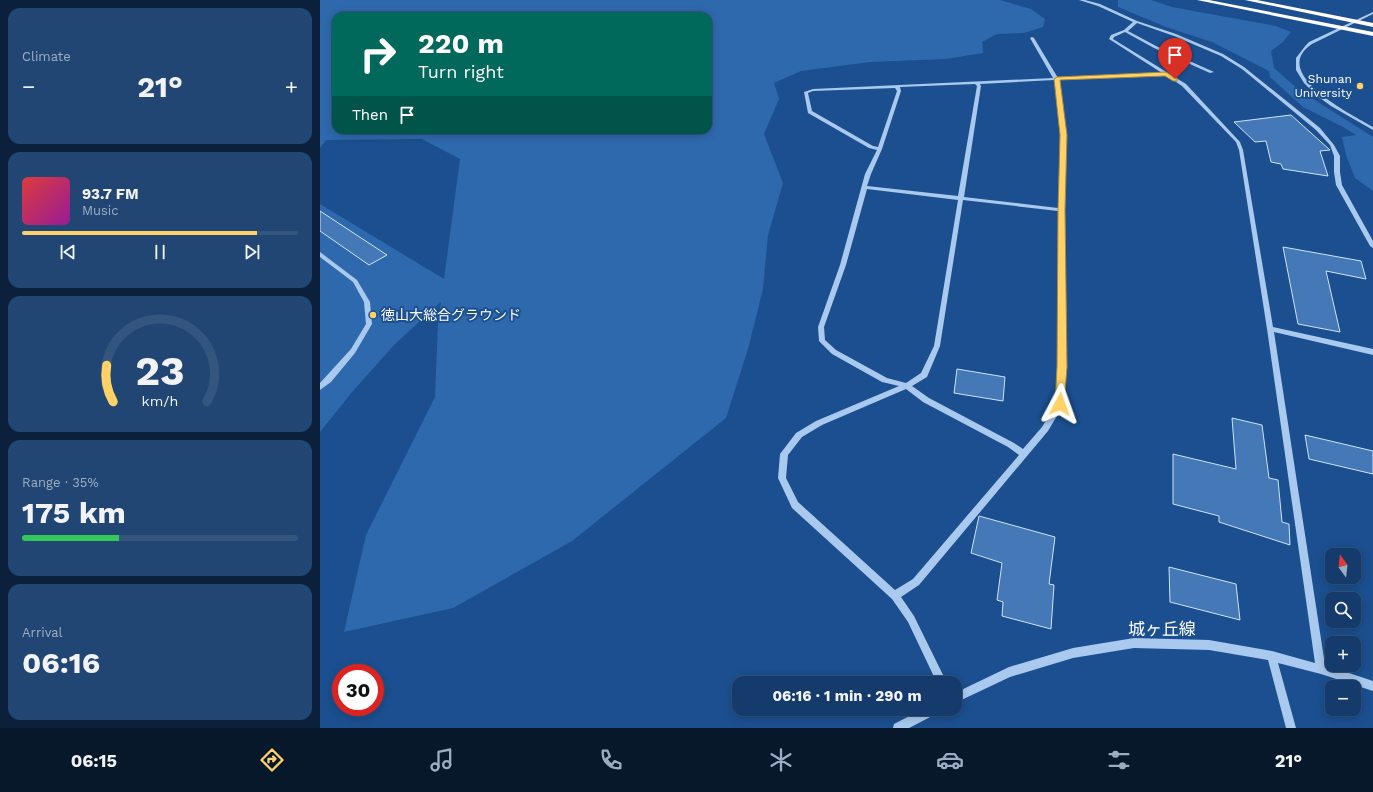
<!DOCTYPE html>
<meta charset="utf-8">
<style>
body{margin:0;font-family:"Work Sans","Noto Sans JP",sans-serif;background:#214673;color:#f1f3f6;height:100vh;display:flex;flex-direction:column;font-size:15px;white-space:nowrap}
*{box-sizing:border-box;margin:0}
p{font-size:13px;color:#9dadc1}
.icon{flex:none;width:22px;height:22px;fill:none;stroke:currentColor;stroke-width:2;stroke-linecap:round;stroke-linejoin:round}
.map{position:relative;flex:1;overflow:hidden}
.drawer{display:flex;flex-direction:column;gap:8px;padding:8px;background:#0b203b;width:320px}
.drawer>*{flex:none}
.banner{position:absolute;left:12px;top:12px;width:380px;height:122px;border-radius:12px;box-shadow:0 2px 10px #0003,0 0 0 1px #33557e;background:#00695c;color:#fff;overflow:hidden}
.needle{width:26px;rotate:345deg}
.controls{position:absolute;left:1005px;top:548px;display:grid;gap:8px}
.controls a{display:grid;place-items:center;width:36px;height:36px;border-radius:8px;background:#143b6b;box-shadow:0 2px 10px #0003,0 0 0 1px #33557e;font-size:20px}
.speed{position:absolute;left:12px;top:664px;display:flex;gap:8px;font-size:20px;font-weight:700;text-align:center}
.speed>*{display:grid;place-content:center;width:52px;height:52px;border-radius:50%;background:#143b6b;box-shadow:0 2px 10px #0003,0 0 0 1px #33557e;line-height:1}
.speed .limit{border:6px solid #d22;background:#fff;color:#111}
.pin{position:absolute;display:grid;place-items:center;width:34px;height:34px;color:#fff;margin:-41px -17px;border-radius:50% 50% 50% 0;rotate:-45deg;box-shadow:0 0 4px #0007}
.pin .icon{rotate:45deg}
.me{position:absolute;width:44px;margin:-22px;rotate:4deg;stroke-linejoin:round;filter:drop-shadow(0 0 3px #0008)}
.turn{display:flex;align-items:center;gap:14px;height:84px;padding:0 20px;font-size:18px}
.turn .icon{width:52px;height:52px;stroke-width:2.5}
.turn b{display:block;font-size:28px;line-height:34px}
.then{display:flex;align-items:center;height:38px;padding:0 20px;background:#0003;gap:8px;font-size:15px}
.big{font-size:30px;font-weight:700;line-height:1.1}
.drawer .card{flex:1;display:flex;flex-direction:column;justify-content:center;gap:6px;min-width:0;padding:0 14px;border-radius:12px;background:#214673}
.drawer .dial{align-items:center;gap:0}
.dial svg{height:104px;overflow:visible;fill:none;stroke:#33557e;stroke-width:7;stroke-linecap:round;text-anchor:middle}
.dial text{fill:#f1f3f6;stroke:none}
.song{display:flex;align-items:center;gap:12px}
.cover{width:48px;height:48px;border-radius:6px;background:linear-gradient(135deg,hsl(0 70% 55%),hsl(300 70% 35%))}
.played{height:4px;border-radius:2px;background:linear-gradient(90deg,#ffd166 85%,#33557e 85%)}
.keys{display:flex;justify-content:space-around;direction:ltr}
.heat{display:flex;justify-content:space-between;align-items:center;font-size:22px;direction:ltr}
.charge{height:6px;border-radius:3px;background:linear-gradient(90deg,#34c759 35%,#33557e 0)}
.trip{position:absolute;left:412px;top:676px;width:230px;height:40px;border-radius:12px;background:#143b6b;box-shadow:0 2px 10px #0003,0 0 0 1px #33557e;font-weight:700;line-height:40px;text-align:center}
.tab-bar{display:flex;height:64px;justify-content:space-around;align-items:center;background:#08182b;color:#9dadc1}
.tab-bar .icon{width:28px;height:28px}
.tab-bar .on{color:#ffd166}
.tab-bar b{font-size:18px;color:#f1f3f6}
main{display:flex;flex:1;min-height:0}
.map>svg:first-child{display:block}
.green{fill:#2e69ad;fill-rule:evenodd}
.building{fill:#4478b7;stroke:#cfe3fa}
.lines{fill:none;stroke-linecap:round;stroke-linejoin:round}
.minor{fill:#a9c9ee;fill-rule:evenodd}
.highway{fill:#fff;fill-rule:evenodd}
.route{fill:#ffd166;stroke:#a68842}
.poi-dot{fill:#ffd166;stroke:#1b4f8f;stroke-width:1.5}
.labels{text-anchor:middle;stroke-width:4;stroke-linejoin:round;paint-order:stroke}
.far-poi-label{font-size:12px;fill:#fff;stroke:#1b4f8f;text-anchor:end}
.poi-label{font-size:14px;fill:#fff;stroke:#1b4f8f;text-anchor:start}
.near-street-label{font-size:17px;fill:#fff;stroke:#1b4f8f}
</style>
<main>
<section class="drawer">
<div class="card"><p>Climate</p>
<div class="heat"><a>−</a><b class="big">21°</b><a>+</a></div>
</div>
<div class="card">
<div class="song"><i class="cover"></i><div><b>93.7 FM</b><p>Music</p></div></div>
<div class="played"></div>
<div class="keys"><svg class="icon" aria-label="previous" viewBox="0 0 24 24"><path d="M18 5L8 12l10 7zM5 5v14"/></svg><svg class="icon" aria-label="pause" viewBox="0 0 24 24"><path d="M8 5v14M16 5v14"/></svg><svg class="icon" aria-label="next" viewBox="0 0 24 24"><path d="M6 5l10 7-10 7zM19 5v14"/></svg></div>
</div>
<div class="card dial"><svg viewBox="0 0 100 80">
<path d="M14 69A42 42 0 1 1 86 69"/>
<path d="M14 69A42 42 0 0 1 9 41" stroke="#ffd166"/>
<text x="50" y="56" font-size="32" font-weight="700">23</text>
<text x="50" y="72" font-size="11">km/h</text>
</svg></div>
<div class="card"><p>Range · 35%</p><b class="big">175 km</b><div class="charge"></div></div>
<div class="card"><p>Arrival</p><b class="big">06:16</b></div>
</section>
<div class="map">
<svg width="1053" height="728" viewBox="0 0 1053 728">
<rect width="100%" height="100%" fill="#1b4f8f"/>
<g class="green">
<path d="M0 0H680L711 9 725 19 723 27 704 33 677 34 662 42 663 53 626 59 550 62 481 71 454 83 459 99 444 134 463 183 448 235 443 289 428 349 406 418 252 541 133 608 24 632 46 535 115 397 118 323 121 302 75 344 33 391 0 432V204L124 279 140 159 102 139 6 140 0 148ZM16 16H388V130H16Z"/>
<polygon points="798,0 831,0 852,7 956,26 971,32 963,42 951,51 954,68 979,90 1053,137 1053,191 1035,178 1026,155 1022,137 1036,135 1023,127 983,107 950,77 949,71 892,42 846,27 798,7"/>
</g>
<g class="building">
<polygon points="971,115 1010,150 1000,151 1008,176 963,169 961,164 951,162 946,141 935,142 914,122"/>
<polygon points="0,211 67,255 49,265 0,231"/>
<polygon points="963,247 1041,261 1046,279 1006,271 1020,332 978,324"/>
<polygon points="637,369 685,377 683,401 634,393"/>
<polygon points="912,418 942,425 949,478 958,480 962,522 969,524 970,545 899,522 899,516 853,504 853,454 916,469"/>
<polygon points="985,435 1053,451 1053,474 989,459"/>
<polygon points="659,516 735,537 729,584 734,585 731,629 682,616 683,602 677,600 682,563 651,553"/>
<polygon points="849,567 916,584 920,620 850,602"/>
</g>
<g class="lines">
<g class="minor">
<path d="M759 0H765L780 4 817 21 856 34 903 54 924 67 1000 128 1014 145 1020 156V172L1022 185 1053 241V248L1050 246 1016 185 1014 172V156L1010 145 996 130 922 69 901 56 854 36 817 23 808 31 836 46 894 72 890 73 834 48 805 32 794 37 793 39 866 84 920 142 923 150 953 327 1053 349V355L954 332 1005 665 1053 681V691L1001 674 958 663 976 728H966L948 660 889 650 814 648 753 658 690 677 635 703V693L689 667 753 648 814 638 889 640 952 651 995 663 947 329 919 150 916 142 862 86 846 75 739 80 740 84 746 135 744 210 746 367 744 404 728 431 599 585 581 597 594 616 627 683H617L588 622 572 599 472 508 458 478 460 454 476 433 496 421 579 386 562 382 512 354 499 341 498 327 520 265 545 174 557 150 549 148 488 113 484 92 493 89 733 78 710 38 712 37 714 38 738 78 842 73 789 39 791 35 804 30 813 22 778 6ZM734 80 736 84 742 135 738 208 644 197 661 86 660 84ZM655 84 657 86 638 196 547 186 551 174 562 149 581 91 580 87ZM575 88 577 91 558 147 553 146 492 111 488 93 493 91ZM547 189 638 200 614 346 601 373 586 383 567 378 516 350 505 340 504 327 526 265ZM643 200 738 211V367L736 404 722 427 703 449 694 443 609 398 592 386 607 377 620 346ZM586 389 603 402 688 447 699 455 593 579 575 590 478 502 466 478 468 455 482 437 502 425Z"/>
<path d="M1053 12V14L992 44C948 73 1032 115 1053 127V130L1011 106 996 95 984 83 976 70V58L986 45 989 42Z"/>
<polygon points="0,252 37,280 50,302 52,324 35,353 11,382 0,390 0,383 31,349 46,324 44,302 33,282 0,257"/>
<polygon points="603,709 619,709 618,713 589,728 573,728 574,724"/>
</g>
<g class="highway">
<polygon points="877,0 889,0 1053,32 1053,36"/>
<polygon points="925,0 937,0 1053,23 1053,27"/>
</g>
</g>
<polygon class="route" points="846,72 857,78 857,81 853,81 845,76 740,80 747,135 745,210 747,367 744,404 743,407 736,407 735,404 737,367 738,210 740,135 734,79 737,77"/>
<g class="poi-dot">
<circle cx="1040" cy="86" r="4"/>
<circle cx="53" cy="315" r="4"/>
</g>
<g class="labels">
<g class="far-poi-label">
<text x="1032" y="83">Shunan<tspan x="1032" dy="14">University</tspan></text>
</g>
<g class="poi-label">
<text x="61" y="320">徳山大総合グラウンド</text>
</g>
<g class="near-street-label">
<text x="842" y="635">城ヶ丘線</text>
</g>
</g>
</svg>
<div class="controls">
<a><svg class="needle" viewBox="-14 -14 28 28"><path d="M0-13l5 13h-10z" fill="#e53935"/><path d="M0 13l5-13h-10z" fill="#9dadc1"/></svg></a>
<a><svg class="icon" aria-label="search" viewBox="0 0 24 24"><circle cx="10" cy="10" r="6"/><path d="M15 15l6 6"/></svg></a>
<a>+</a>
<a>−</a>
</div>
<div class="speed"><div class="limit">30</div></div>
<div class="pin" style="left:855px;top:79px;background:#d93025"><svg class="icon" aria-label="arrive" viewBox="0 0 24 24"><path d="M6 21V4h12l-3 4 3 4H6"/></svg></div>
<svg class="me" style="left:740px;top:404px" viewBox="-20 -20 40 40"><path d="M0-17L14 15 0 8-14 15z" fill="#ffd166" stroke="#fff" stroke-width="4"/></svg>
<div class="trip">06:16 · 1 min · 290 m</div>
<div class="banner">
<div class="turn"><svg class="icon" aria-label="right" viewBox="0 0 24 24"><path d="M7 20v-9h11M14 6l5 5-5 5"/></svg><div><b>220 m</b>Turn right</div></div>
<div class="then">Then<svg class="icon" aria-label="arrive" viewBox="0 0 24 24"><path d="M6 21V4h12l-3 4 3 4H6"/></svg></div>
</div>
</div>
</main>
<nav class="tab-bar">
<b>06:15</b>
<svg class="icon on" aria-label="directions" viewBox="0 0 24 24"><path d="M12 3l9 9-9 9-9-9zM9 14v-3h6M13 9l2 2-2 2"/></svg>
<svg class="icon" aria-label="music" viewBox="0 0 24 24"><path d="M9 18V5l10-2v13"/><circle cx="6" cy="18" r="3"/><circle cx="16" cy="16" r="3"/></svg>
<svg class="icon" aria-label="phone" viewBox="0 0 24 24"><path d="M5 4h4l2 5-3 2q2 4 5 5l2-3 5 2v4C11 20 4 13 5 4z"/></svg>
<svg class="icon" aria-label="climate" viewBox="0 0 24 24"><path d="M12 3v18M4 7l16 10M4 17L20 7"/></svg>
<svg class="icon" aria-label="car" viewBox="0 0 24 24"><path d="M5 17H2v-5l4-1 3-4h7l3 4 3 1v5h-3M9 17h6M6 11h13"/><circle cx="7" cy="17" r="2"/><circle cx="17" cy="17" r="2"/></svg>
<svg class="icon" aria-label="filters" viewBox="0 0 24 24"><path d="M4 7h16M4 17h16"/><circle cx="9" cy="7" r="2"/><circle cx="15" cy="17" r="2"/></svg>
<b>21°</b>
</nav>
